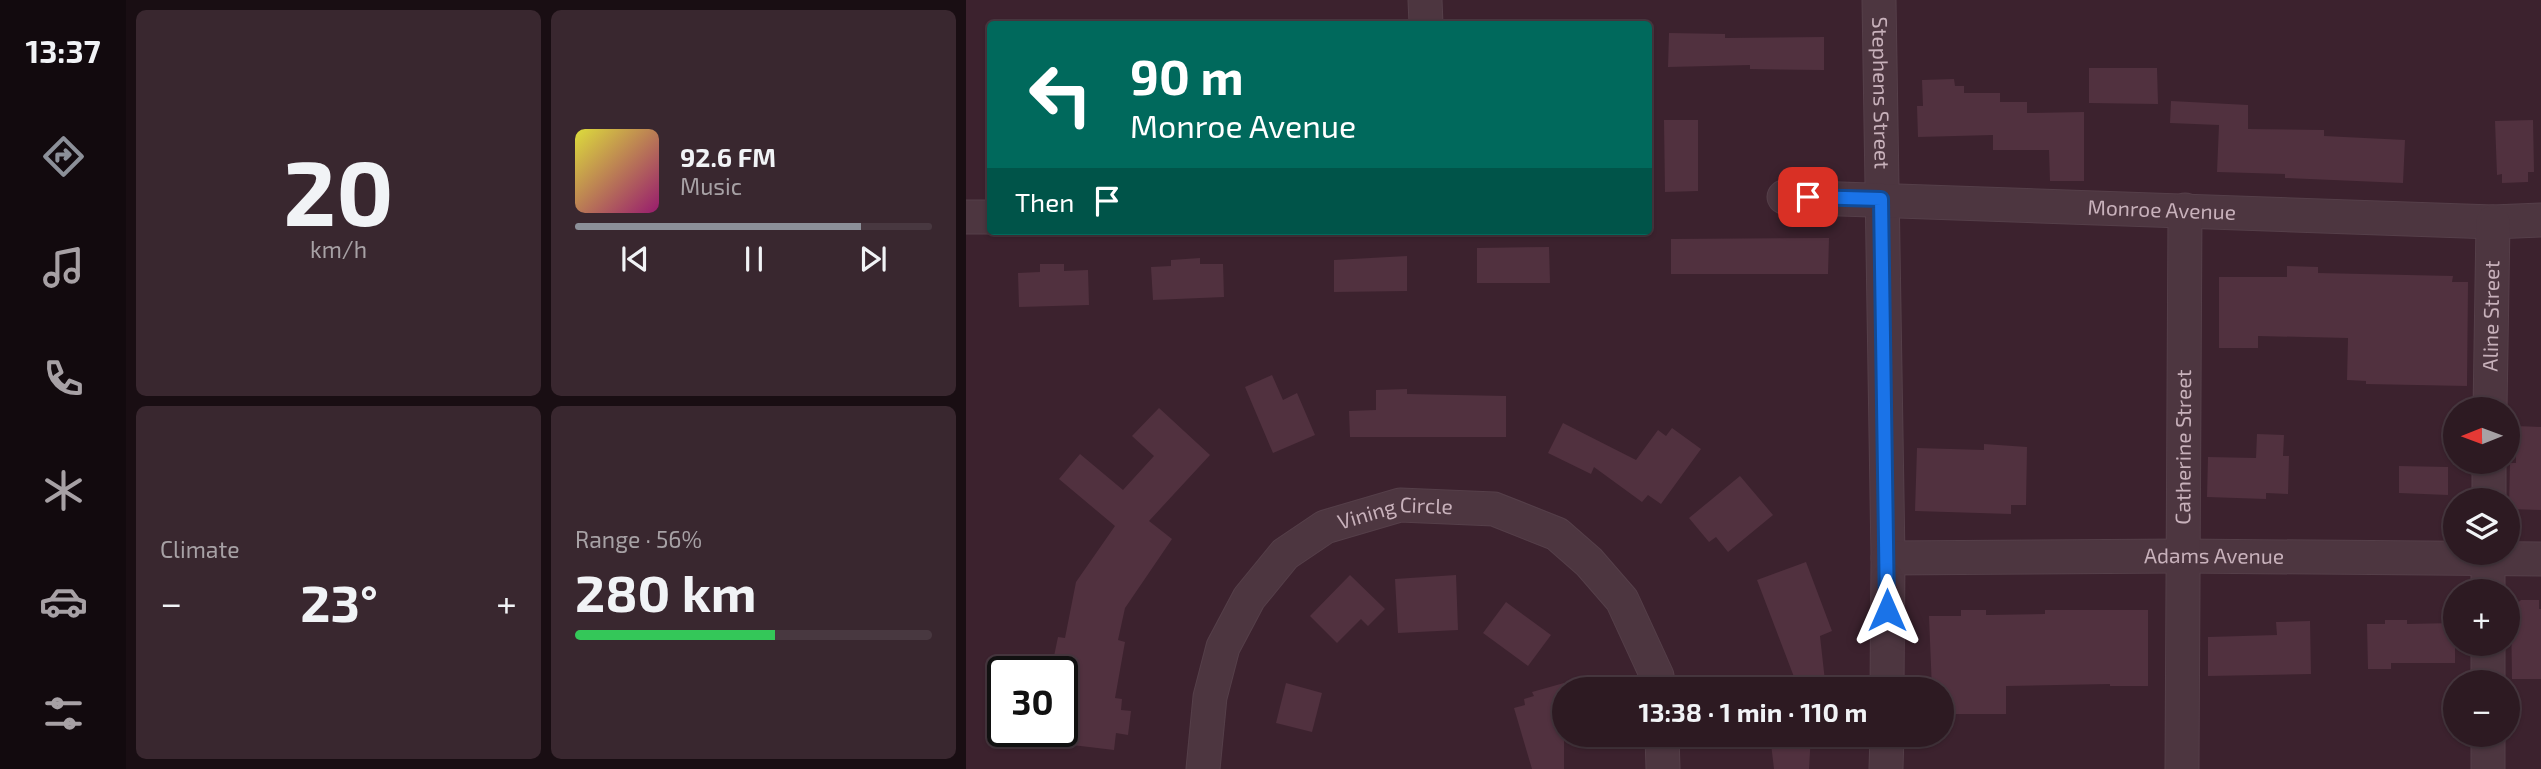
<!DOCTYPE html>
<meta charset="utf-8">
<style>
body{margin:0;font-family:"Exo 2",sans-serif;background:#39272f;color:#f1f3f6;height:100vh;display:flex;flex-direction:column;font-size:26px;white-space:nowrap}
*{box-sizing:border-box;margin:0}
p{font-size:23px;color:#a7a1a5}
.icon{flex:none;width:38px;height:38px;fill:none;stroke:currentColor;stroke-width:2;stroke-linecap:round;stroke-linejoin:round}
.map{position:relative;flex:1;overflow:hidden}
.sheet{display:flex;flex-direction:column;gap:10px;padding:10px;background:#190e13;width:840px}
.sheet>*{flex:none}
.hud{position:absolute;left:21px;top:21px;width:665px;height:214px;border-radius:7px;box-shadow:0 2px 5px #0004,0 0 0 2px #483840;background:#00695c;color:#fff;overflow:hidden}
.needle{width:46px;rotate:269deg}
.buttons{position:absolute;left:1477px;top:397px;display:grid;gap:14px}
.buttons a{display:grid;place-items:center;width:77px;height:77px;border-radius:50%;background:#2d1a22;box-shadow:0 2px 5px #0004,0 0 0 2px #483840;font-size:35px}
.speed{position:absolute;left:21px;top:656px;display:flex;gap:14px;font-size:35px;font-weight:700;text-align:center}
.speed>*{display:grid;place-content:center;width:91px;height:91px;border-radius:50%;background:#2d1a22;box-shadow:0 2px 5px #0004,0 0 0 2px #483840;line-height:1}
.speed .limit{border:4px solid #111;border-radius:10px;background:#fff;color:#111}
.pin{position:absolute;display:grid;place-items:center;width:60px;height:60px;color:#fff;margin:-30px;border-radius:14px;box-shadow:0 4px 10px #0006}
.me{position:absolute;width:77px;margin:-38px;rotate:0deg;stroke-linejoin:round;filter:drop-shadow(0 0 5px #0008)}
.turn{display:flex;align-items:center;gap:24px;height:147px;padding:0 28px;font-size:32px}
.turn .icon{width:91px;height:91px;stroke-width:2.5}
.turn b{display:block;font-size:49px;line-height:60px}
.then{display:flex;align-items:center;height:66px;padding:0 28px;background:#0003;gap:14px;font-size:26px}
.big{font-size:52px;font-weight:700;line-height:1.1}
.sheet .widget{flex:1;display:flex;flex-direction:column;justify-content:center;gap:10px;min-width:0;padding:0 24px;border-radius:10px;background:#39272f}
.sheet .dial{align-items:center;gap:0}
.dial b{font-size:91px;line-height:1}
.song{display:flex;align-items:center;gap:21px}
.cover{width:84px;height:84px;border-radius:10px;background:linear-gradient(135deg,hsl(60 70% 55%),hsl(320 70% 35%))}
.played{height:7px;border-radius:4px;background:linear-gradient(90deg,#8c9099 80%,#483840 80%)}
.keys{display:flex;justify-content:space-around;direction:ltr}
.heat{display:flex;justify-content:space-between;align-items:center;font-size:38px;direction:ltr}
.charge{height:10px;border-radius:5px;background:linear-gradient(90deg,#34c759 56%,#483840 0)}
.sheet .tiles{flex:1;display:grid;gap:10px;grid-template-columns:repeat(2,1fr)}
.trip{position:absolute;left:586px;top:677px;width:402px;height:70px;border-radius:35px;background:#2d1a22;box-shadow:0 2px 5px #0004,0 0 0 2px #483840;font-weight:700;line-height:70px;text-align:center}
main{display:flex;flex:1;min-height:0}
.menu{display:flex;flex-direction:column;width:126px;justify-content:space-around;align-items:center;background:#120a0e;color:#a7a1a5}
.menu .icon{width:49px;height:49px}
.menu .selected{color:#8c9099}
.menu b{font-size:32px;color:#f1f3f6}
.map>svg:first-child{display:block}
.building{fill:#51313f}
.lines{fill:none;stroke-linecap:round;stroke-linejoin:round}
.minor-casing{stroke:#553f49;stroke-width:35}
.minor{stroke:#4d3640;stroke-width:33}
.route-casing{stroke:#114b97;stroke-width:18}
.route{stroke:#1a73e8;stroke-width:12}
.labels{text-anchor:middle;stroke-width:7;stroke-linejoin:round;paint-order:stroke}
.street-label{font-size:21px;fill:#c8b1bb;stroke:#311b25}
</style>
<main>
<nav class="menu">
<b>13:37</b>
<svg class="icon selected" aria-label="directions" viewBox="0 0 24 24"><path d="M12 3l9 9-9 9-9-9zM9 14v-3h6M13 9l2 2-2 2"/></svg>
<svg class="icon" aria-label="music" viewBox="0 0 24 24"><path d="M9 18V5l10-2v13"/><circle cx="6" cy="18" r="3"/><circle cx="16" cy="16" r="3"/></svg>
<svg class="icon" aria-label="phone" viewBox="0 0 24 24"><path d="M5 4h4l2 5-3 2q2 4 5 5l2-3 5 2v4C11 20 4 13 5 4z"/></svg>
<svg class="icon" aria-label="climate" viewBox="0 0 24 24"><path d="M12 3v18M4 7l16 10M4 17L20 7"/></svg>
<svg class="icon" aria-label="car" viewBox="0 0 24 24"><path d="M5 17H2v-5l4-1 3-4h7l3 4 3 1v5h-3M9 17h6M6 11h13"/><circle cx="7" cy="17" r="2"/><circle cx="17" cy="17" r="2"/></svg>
<svg class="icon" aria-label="filters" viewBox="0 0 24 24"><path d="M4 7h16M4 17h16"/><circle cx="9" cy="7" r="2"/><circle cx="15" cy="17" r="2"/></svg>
</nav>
<section class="sheet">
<div class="tiles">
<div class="widget dial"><b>20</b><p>km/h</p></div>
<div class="widget">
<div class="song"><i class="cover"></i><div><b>92.6 FM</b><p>Music</p></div></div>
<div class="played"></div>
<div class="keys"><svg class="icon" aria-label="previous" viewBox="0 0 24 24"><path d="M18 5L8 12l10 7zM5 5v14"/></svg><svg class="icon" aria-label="pause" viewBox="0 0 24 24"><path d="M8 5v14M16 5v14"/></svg><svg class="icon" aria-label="next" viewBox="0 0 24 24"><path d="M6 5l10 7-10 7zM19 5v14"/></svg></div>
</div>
<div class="widget"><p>Climate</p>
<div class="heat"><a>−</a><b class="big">23°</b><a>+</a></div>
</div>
<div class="widget"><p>Range · 56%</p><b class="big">280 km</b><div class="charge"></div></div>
</div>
</section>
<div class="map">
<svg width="1575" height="769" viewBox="0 0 1575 769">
<rect width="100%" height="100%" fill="#3c222e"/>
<g class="building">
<polygon points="703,33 759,34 759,38 858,37 858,70 784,69 784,65 702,67"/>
<polygon points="1123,68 1191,68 1192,104 1123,103"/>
<polygon points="988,79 989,86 998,86 998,93 1034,93 1034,102 1061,102 1061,113 1118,112 1118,181 1084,181 1083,150 1027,150 1027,135 952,137 951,106 957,106 956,80"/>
<polygon points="1205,101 1282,105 1282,129 1358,130 1358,136 1439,140 1437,183 1319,178 1319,174 1251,172 1253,125 1204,123"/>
<polygon points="698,120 732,120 732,191 699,192"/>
<polygon points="1567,120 1568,172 1562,172 1562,182 1536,183 1536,174 1531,175 1529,121"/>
<polygon points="863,238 862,274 705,274 705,239"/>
<polygon points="583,247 584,283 511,283 511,248"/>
<polygon points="441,256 441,291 368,292 368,260"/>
<polygon points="234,258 234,264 257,264 258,297 187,300 185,267 205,266 205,260"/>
<polygon points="74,264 98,264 98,271 122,270 123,305 53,307 52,273 74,272"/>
<polygon points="1321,266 1352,267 1352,273 1487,276 1486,282 1502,282 1501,386 1400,384 1400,381 1381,380 1382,338 1292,336 1292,348 1253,348 1253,277 1321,277"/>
<polygon points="306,375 317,400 331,393 349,435 307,453 279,387"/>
<polygon points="441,389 441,394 540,396 540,437 384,437 383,411 410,410 410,390"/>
<polygon points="193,408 244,455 183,521 206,539 159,608 152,640 159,642 149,698 156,699 155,710 165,711 162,735 150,733 148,750 98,744 101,718 96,718 96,663 87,661 92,637 99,638 110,582 149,526 93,479 114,454 157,490 188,456 166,436"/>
<polygon points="597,423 670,460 692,430 700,436 706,428 735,449 695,504 682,495 676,502 628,467 625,474 582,453"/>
<polygon points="1550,426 1575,427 1575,510 1543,509 1544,463 1550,463"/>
<polygon points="1291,434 1318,435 1317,456 1323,456 1322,494 1300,493 1300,499 1241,497 1242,457 1290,458"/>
<polygon points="1018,444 1061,447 1060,505 1045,505 1045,514 949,511 951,448 1018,450"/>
<polygon points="1433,466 1482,467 1482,495 1433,493"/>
<polygon points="774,476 807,515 762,552 750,537 743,542 723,518"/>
<polygon points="840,562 866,631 854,636 860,690 833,690 791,580"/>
<polygon points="384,575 419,609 402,626 395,619 371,643 344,616"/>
<polygon points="490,575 492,630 432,633 429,579"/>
<polygon points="1555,600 1573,600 1573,609 1575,609 1575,679 1546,679 1545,609"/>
<polygon points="540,602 585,635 562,666 517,633"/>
<polygon points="995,610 1020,610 1020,615 1079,614 1079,610 1182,610 1182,686 1144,686 1144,684 1040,686 1040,714 976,714 976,690 966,690 963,616 995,616"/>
<polygon points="1419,620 1441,620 1441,624 1489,623 1489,663 1425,663 1425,669 1402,669 1401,624 1419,624"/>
<polygon points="1344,621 1345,674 1242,676 1242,637 1311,635 1310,622"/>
<polygon points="320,683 356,693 346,732 310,723"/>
<polygon points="598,683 598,769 566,769 548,708 559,705 558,699 568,696 566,692"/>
<polygon points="804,735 845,735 843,769 808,769"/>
</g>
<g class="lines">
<g class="minor-casing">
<g id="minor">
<polyline points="459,0 460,24"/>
<path id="s1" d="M913 0 922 558 921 690"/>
<path id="s2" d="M818 197 1527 222 1575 220"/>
<polyline points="0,217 24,217"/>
<path id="s3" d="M1524 410 1527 222"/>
<polyline points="1523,500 1523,462"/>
<path id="s4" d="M922 558 1216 556 1575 559"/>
<polyline points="1522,592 1522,553"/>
<polyline points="1522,682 1522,644"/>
<polyline points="696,735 697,769"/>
<path id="s5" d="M237 769 244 697 257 647 283 598 319 554 359 527 434 505 528 509 591 534 623 562 656 600 691 676 693 690"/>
<polyline points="920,769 921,735"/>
<path id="s6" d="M1216 769 1219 210"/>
<polyline points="1522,769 1522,735"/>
</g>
</g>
<use href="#minor" class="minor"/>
</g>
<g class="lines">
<g class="route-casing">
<polyline id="route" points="842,197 915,199 921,610"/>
</g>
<use href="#route" class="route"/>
</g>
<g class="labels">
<g class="street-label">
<text dy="7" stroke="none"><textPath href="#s1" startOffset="93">Stephens Street</textPath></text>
<text dy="7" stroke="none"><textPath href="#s2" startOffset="378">Monroe Avenue</textPath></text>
<text dy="7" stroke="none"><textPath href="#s3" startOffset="94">Aline Street</textPath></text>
<text dy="7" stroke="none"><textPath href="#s6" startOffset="322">Catherine Street</textPath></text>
<text dy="7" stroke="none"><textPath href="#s5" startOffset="357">Vining Circle</textPath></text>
<text dy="7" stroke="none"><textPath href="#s4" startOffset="326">Adams Avenue</textPath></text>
</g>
</g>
</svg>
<div class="buttons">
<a><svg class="needle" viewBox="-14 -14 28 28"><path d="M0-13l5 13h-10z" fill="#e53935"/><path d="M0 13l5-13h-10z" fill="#a7a1a5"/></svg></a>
<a><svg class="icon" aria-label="layers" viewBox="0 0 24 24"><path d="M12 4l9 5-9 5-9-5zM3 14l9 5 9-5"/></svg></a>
<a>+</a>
<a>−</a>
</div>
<div class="speed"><div class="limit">30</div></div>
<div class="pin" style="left:842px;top:197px;background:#d93025"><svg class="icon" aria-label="arrive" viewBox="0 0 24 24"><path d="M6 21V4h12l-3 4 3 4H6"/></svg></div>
<svg class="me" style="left:921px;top:610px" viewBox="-20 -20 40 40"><path d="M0-17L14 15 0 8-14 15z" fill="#1a73e8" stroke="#fff" stroke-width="4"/></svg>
<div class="trip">13:38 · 1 min · 110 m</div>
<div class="hud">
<div class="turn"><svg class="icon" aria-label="left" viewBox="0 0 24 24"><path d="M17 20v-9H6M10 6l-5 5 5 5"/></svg><div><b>90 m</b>Monroe Avenue</div></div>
<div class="then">Then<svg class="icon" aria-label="arrive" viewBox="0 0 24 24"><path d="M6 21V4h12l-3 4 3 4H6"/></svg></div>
</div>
</div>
</main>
